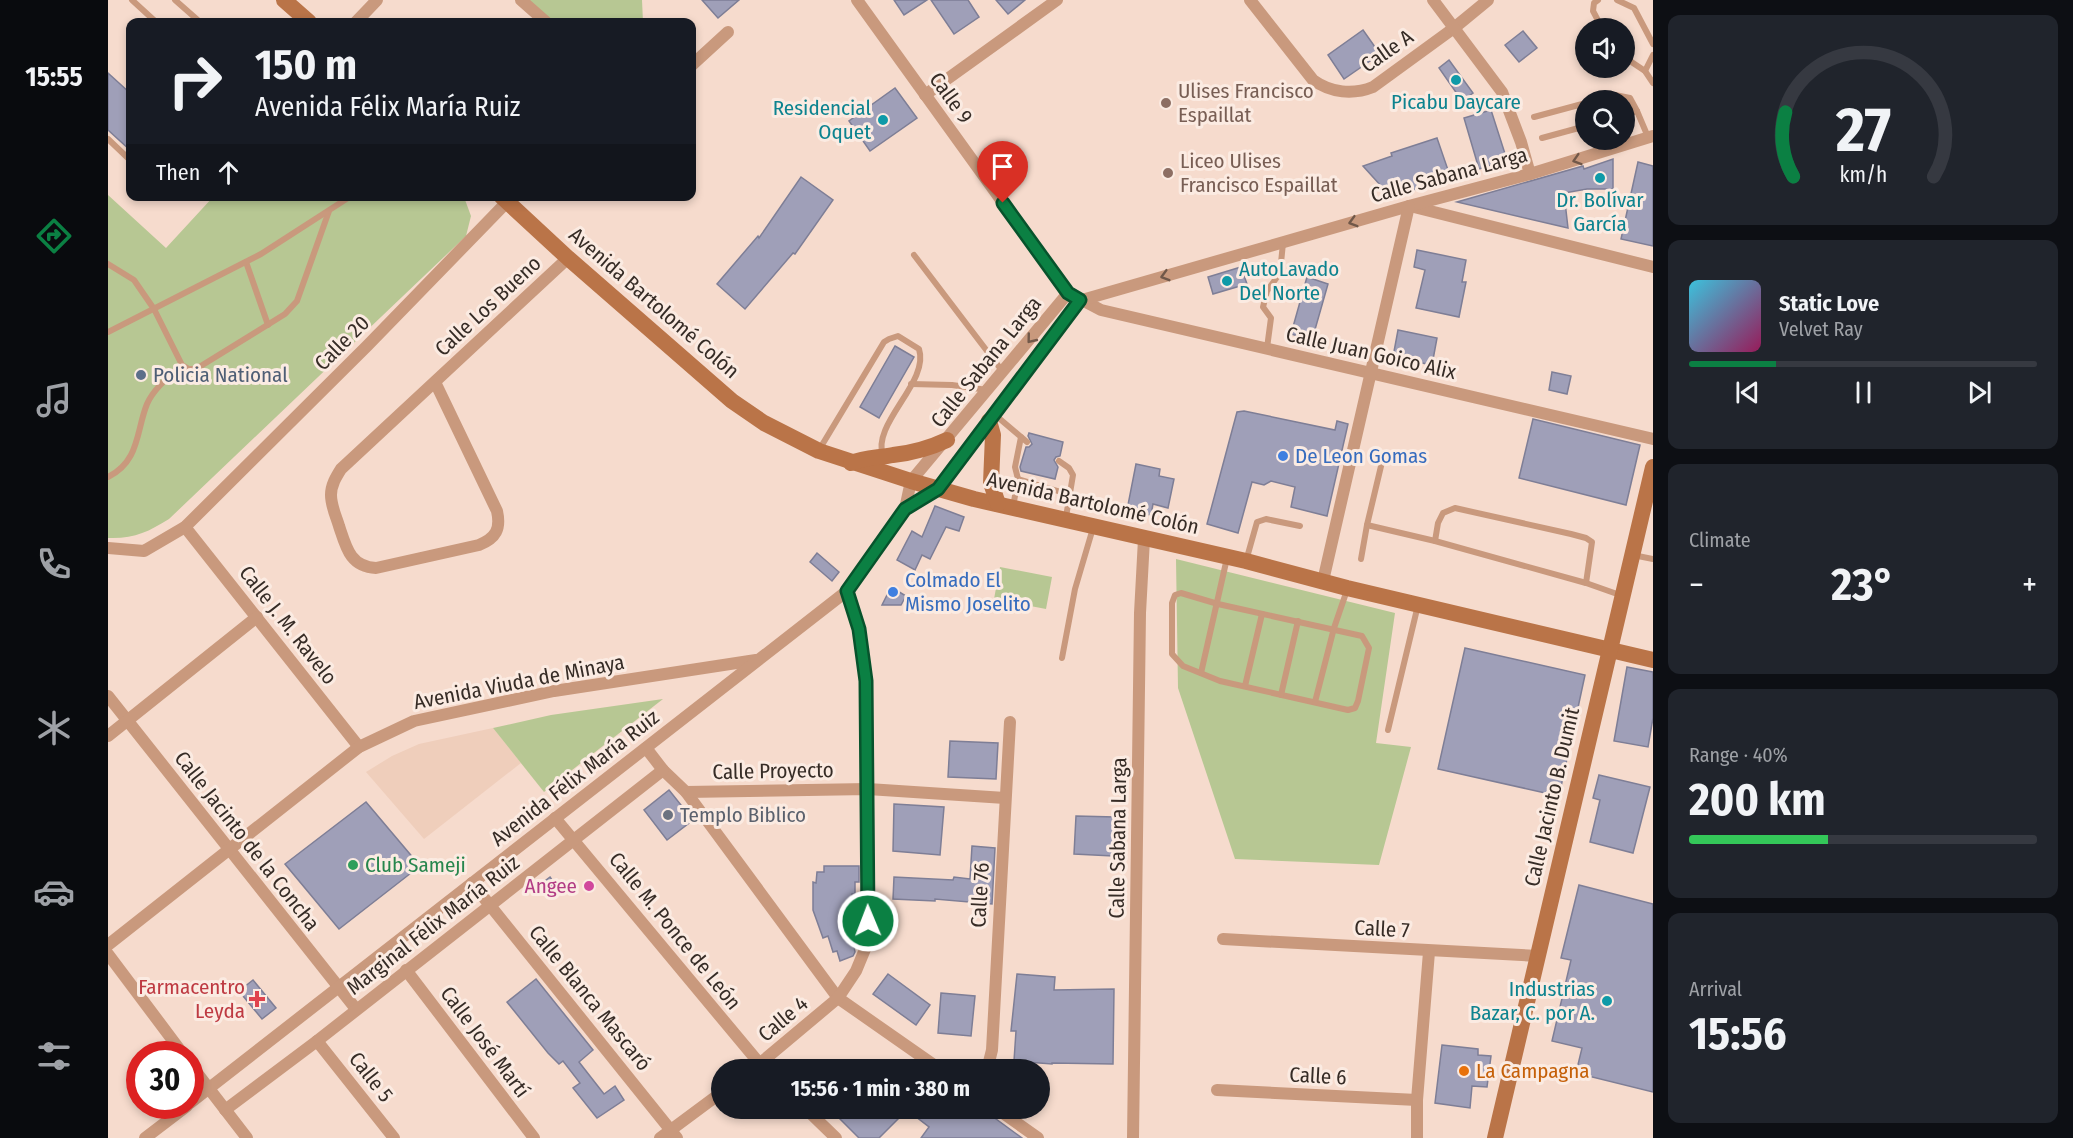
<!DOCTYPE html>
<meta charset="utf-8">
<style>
body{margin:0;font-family:"Fira Sans Condensed",sans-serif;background:#20242c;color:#f1f3f6;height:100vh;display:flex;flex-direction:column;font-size:22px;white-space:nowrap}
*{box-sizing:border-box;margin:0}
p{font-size:20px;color:#9ea1a6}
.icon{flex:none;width:33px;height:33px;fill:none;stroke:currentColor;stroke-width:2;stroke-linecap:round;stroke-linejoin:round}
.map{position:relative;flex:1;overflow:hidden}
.side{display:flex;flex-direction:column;gap:15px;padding:15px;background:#0d0f14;width:420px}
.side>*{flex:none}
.top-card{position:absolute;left:18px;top:18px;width:570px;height:183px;border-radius:12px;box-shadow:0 3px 9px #0003;background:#171b24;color:#f1f3f6;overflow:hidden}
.tools{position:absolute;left:1467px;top:18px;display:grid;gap:12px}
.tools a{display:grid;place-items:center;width:60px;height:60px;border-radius:50%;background:#171b24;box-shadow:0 3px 9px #0003;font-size:30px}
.speed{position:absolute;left:18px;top:1041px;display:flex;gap:12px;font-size:30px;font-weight:700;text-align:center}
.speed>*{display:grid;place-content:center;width:78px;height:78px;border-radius:50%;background:#171b24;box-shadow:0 3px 9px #0003;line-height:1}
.speed .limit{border:9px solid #d22;background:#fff;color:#111}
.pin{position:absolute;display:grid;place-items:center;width:51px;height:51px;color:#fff;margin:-62px -26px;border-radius:50% 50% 50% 0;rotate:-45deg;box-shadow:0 0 6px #0007}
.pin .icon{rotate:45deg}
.me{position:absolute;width:66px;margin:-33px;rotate:359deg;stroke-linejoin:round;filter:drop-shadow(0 0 4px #0008)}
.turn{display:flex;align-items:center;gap:21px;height:126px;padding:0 30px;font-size:27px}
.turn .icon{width:78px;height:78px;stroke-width:2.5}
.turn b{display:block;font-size:42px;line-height:51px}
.then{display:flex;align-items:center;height:57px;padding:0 30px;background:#0003;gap:12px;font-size:22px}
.big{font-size:45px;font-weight:700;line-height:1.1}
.side .widget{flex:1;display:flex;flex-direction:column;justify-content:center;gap:9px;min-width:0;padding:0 21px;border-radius:12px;background:#20242c}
.side .dial{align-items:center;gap:0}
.dial svg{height:156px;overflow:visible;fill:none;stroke:#363941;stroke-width:7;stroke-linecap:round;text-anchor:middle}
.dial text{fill:#f1f3f6;stroke:none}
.song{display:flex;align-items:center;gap:18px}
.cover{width:72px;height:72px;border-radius:9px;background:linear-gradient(135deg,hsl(190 70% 55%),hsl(330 70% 35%))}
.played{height:6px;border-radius:3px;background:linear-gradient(90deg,#0b8043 25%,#363941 25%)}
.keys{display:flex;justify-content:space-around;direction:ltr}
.heat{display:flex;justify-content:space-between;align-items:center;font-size:33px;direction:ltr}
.charge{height:9px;border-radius:4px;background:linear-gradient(90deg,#34c759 40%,#363941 0)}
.trip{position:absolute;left:603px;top:1059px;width:339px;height:60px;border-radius:30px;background:#171b24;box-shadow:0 3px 9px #0003;font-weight:700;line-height:60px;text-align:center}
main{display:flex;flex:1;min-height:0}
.tab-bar{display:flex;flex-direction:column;width:108px;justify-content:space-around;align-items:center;background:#090b0e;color:#9ea1a6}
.tab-bar .icon{width:42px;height:42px}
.tab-bar .on{color:#0b8043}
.tab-bar b{font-size:27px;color:#f1f3f6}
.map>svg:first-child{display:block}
.built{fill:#efcebb}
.green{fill:#b7c793}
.building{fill:#9f9fb8;stroke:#7e7e96;stroke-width:1.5}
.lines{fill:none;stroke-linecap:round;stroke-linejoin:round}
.lane{stroke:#c9997d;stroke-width:6}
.street{stroke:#c9997d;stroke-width:12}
.secondary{stroke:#ba7448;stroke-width:16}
.oneway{stroke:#715849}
.route-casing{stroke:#07532c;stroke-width:15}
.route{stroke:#0b8043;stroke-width:10}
.culture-dot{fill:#0f9aa8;stroke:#fbebe2;stroke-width:2}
.education-dot{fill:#8d6e63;stroke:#fbebe2;stroke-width:2}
.service-dot{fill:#5c6f8a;stroke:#fbebe2;stroke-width:2}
.shop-dot{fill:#3f7fe0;stroke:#fbebe2;stroke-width:2}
.worship-dot{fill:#6b7280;stroke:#fbebe2;stroke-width:2}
.leisure-dot{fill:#2e9e5b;stroke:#fbebe2;stroke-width:2}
.hotel-dot{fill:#d1479c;stroke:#fbebe2;stroke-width:2}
.health-dot{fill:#e0444e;stroke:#fbebe2;stroke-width:2}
.food-dot{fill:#e8710a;stroke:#fbebe2;stroke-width:2}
.labels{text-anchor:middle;stroke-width:6;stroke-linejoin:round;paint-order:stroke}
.street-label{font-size:21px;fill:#362c26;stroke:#fbebe2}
.education-label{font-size:21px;fill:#785e54;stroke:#fbebe2;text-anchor:start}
.culture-label{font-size:21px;fill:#0d838f;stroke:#fbebe2}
.service-label{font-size:21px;fill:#4e5e75;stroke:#fbebe2;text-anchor:start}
.shop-label{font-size:21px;fill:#366cbe;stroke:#fbebe2;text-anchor:start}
.worship-label{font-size:21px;fill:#5b616d;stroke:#fbebe2;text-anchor:start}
.leisure-label{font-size:21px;fill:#27864d;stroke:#fbebe2;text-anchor:start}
.hotel-label{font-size:21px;fill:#b23c85;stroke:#fbebe2;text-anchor:end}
.health-label{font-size:21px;fill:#be3a42;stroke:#fbebe2;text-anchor:end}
.food-label{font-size:21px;fill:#c56008;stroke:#fbebe2;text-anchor:start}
</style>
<main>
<nav class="tab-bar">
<b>15:55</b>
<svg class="icon on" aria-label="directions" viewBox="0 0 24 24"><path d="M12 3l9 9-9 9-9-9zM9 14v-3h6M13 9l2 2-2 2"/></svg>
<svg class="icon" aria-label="music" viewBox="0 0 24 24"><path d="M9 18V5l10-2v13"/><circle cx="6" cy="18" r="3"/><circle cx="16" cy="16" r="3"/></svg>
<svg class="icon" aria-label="phone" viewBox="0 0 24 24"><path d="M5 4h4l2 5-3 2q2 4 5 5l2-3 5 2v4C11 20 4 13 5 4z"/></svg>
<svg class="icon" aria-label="climate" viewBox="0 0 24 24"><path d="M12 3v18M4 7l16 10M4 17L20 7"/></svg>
<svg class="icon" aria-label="car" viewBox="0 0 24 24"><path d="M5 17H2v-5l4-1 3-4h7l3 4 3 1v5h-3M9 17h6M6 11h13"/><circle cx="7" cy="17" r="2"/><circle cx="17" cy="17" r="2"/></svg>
<svg class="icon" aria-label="filters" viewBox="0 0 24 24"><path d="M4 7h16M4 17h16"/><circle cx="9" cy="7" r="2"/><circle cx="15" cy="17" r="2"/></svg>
</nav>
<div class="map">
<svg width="1545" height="1138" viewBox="0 0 1545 1138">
<rect width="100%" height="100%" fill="#f6dbcd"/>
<polygon class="built" points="385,728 413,763 316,839 258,772 284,756 311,744"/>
<g class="green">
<polygon points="419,0 534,0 535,22 446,22"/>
<path d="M0 195 58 248 105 197H356L363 216 358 236 61 519C40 532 26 539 0 538Z"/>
<polygon points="1068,559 1287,613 1268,743 1303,747 1271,865 1127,859 1070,688"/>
<polygon points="892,567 944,577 938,609 886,599"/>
<polygon points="555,699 436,792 385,728 443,715"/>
</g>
<g class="building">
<polygon points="594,0 631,0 610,18"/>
<polygon points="786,0 819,0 796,15"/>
<polygon points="823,0 860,0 871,17 846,34"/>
<polygon points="888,0 917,0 900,14"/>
<polygon points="1255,30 1272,54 1236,79 1220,55"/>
<polygon points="1415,31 1429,48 1411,62 1397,45"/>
<polygon points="1341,60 1365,93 1354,101 1331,68"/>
<polygon points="0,73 22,93 22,150 0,130"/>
<polygon points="787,88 809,118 762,151 741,121"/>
<polygon points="1383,110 1399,160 1371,169 1356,118"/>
<polygon points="1329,138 1340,170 1317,179 1319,186 1283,197 1255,166 1284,156 1283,153"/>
<polygon points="1505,159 1505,189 1479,189 1456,193 1460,228 1349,202 1475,166 1476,169"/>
<polygon points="1530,162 1545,166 1545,246 1513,239"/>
<polygon points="693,177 725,200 687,254 685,253 637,309 609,284 650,236 651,238"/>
<polygon points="1309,250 1358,260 1354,282 1358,282 1351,317 1308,308 1317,270 1306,267"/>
<polygon points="1133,267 1139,284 1105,294 1100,277"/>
<polygon points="1199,277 1220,284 1204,340 1183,334"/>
<polygon points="1290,330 1329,338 1324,365 1285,357"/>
<polygon points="787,346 806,357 771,418 752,407"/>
<polygon points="1444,372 1463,376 1459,394 1441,390"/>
<polygon points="1136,411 1227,430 1229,421 1240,424 1219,516 1183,507 1187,487 1163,481 1156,485 1144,482 1130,533 1099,524 1129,412"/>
<polygon points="1425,419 1532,445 1518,505 1411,478"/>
<polygon points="921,433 955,442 952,456 948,457 946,460 950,467 947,479 913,471 912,467 918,447 921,447 924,444 920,436"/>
<polygon points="1028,464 1052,469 1051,476 1066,479 1060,508 1045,504 1043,515 1019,510"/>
<polygon points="827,506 856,517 851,531 838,527 822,559 814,555 807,570 789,560 804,531 814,537"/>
<polygon points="709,553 731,572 724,581 702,562"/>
<polygon points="783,587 798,596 793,605 774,605"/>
<polygon points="1357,648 1477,675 1451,796 1330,769"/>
<polygon points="1519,667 1545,672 1545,718 1540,747 1506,741"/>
<polygon points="842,741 890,743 888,779 840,777"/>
<polygon points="1491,775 1542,787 1525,853 1482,842 1492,800 1485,798"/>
<polygon points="561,790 585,820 559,840 536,810"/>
<polygon points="258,802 312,866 231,929 177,864"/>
<polygon points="786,804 836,807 832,855 785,851"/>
<polygon points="968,816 1007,817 1005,856 966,854"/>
<polygon points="864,846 887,848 884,904 827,899 827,901 785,899 786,877 845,880 846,877 862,879"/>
<polygon points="716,866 751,866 751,882 747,882 747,894 744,894 745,922 752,926 752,935 747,937 750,945 746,947 747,952 745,956 732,961 729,951 725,952 720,936 715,938 705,910 705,882 708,883 709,872 716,872"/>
<polygon points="442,877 452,892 443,898 433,884"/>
<polygon points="1471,885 1545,904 1545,1092 1468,1073 1474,1048 1444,1041 1463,960 1453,958"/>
<polygon points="780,974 822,1005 808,1025 765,994"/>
<polygon points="909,974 947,977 946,990 1006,989 1005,1064 944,1063 944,1064 906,1061 908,1031 903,1031"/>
<polygon points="428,979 485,1050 471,1062 496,1094 507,1086 516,1100 489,1118 465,1088 472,1083 455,1061 451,1064 440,1053 399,1002"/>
<polygon points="145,980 168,1008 154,1019 131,991"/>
<polygon points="833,993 867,996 863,1036 830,1033"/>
<polygon points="1334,1045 1370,1049 1370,1055 1383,1056 1379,1087 1364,1086 1362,1108 1327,1103"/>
<polygon points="721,1108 873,1108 914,1138 813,1138 821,1127 799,1110 771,1138 751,1138"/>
</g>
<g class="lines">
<g class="lane">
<polyline points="24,0 48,22"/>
<polyline points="67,0 92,22"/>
<polyline points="1490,0 1486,3 1485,11 1494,28"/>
<polyline points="1509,0 1526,8 1545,44"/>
<polyline points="1516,57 1537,71 1545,83"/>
<polyline points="1537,71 1545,55"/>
<polyline points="1486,100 1507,95 1522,98 1529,111 1540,137"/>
<polyline points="1516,115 1529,111"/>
<polyline points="1426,117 1478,103"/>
<polyline points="1434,138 1478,126"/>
<polyline points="0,139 22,160"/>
<polyline points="806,255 895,372"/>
<polyline points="138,262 160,325"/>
<polyline points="0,264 26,280 46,309 74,365 81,369 88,369 177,314 189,301 221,211"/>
<polyline points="0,332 153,254 243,196"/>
<polyline points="1159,348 1163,318 1155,307 1159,291 1172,273 1175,243"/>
<polyline points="803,384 844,385 879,390"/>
<polyline points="886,414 919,442"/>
<path d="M711 450 776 342 781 339 790 336 811 349C822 382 763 424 775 456"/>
<polyline points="951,461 961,468 965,475 958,517"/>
<path d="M0 477C32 461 28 431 39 404 46 388 62 376 74 365"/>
<polyline points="910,479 963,495"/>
<polyline points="905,507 910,479 907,467 913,437"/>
<polyline points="1259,525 1274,462"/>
<polyline points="1327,541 1330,523 1335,513 1347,508 1463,534 1478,538 1484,542 1478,583"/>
<polyline points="1525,555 1545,559"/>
<polyline points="1253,559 1259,525 1327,541 1478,583 1512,595"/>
<polyline points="1138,561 1149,522 1158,519 1192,526"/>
<polygon points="1073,593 1110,604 1254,636 1261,648 1250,701 1247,708 1240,710 1112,681 1075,666 1064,654 1064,603 1067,595"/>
<polyline points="954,658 967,589 985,528"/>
<polyline points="1093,673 1119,558"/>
<polyline points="1137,686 1154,614"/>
<polyline points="1173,695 1190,621"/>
<polyline points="1207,702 1226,628 1239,590"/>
<polyline points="1280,730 1310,605"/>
</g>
<g class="street">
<polyline points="413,0 438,22"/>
<polyline points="749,0 960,293 967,299 974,300 993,310 1545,439"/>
<path d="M1142 0 1205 80C1223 93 1245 95 1265 87L1346 28 1380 0"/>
<polyline points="1325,0 1394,92 1413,142 1422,174"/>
<polyline points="248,22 269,0"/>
<polyline points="584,65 620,32"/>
<polyline points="817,95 949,0"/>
<polyline points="1302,206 1545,267"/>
<polyline points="974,300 1301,206 1422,174 1545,136"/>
<path d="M327 382 389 511C393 529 388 538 371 545L268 568C242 567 238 547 231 526 228 516 223 506 223 495 223 485 228 477 233 469L460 258"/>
<polyline points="797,509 803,481 960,293"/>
<polyline points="77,527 251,747"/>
<polyline points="0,548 36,551 77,527 259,346 399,202"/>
<polyline points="1215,581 1301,206"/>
<polyline points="0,696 248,1009"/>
<polyline points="0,736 149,617"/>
<polyline points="538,748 555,770 578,792 730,998 833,1070"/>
<polyline points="578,792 760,789 897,798"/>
<polyline points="447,818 656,1069"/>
<polyline points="364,883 569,1138"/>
<polyline points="1115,939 1430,956"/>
<polyline points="0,945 251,747 306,721 446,691 648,660"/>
<polyline points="0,954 75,1054"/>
<polyline points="298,970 426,1138"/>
<polyline points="209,1041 286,1138"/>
<polyline points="82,1064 139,1138"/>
<polyline points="644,1070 730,998 748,971 760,942 758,681 751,629 739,591"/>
<polyline points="879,1070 884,1050 902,722"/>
<polyline points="1109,1090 1309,1100"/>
<polyline points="82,1103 739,591 797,509 830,489 972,300"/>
<polyline points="697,1108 728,1138"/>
<polyline points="888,1108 930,1138"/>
<polyline points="117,1110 209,1041 555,770"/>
<polyline points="37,1138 79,1106"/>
<polyline points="552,1138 614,1092"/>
<polyline points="1025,1138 1032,613 1036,539"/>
<polyline points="1309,1138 1309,1100 1321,952"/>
</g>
<g class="secondary">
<polyline points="176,0 201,22"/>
<polyline points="393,196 460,258 624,401 656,423 711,451 803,481 866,499 1138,561 1239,588 1545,660"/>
<polyline points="881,421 885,435 883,483 890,504"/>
<path d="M743 463C757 457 770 458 785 455 804 453 822 448 839 440"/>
<polyline points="1387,1138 1545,467"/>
</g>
</g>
<defs><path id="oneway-chevron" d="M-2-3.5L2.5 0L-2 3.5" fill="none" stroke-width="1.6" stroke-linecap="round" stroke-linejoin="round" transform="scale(1.5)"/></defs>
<g class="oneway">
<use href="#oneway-chevron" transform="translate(1469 160) rotate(163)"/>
<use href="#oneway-chevron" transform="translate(1245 222) rotate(164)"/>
<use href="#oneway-chevron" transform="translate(1057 276) rotate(164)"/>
<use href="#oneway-chevron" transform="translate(923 339) rotate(129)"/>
</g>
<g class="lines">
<g class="route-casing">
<polyline id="route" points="760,921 758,681 751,629 739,591 797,509 830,489 972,300 960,293 895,203"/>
</g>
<use href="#route" class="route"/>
</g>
<g class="culture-dot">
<circle cx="1348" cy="80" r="6"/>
<circle cx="775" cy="120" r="6"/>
<circle cx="1492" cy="178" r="6"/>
<circle cx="1119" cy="281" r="6"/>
<circle cx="1499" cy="1001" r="6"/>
</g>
<g class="education-dot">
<circle cx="1058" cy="103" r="6"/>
<circle cx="1060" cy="173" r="6"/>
</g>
<circle class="service-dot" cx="33" cy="375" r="6"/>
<g class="shop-dot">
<circle cx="1175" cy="456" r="6"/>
<circle cx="785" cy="592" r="6"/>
</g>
<circle class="worship-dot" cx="560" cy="815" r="6"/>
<circle class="leisure-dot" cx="245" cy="865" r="6"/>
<circle class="hotel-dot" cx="481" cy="886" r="6"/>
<path class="health-dot" d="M146 990h6v6h6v6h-6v6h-6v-6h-6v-6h6z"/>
<circle class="food-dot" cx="1356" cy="1071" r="6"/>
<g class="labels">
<g class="street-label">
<text transform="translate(1279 51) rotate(-35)" y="7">Calle A</text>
<text transform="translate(843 98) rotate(54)" y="7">Calle 9</text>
<text transform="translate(1341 175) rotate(-15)" y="7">Calle Sabana Larga</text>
<text transform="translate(546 303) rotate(41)" y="7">Avenida Bartolomé Colón</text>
<text transform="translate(380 306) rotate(-43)" y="7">Calle Los Bueno</text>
<text transform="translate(234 343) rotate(-45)" y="7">Calle 20</text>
<text transform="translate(1263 353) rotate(13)" y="7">Calle Juan Goico Alix</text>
<text transform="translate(878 362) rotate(-51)" y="7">Calle Sabana Larga</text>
<text transform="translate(985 503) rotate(13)" y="7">Avenida Bartolomé Colón</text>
<text transform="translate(180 625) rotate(52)" y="7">Calle J. M. Ravelo</text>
<text transform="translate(411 682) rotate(-11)" y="7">Avenida Viuda de Minaya</text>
<text transform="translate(665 771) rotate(-1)" y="7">Calle Proyecto</text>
<text transform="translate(467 778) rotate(-38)" y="7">Avenida Félix María Ruiz</text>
<text transform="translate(1444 797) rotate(-77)" y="7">Calle Jacinto B. Dumit</text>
<text transform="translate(1010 838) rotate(-89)" y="7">Calle Sabana Larga</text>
<text transform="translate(139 841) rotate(52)" y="7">Calle Jacinto de la Concha</text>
<text transform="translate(872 895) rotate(-87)" y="7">Calle 76</text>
<text transform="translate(325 925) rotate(-38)" y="7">Marginal Félix María Ruiz</text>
<text transform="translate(1274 929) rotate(3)" y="7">Calle 7</text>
<text transform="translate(567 931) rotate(51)" y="7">Calle M. Ponce de León</text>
<text transform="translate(482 998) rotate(51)" y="7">Calle Blanca Mascaró</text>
<text transform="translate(675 1019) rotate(-40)" y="7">Calle 4</text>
<text transform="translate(377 1042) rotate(53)" y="7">Calle José Martí</text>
<text transform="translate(1210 1076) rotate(3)" y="7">Calle 6</text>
<text transform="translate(263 1077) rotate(52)" y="7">Calle 5</text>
</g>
<g class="education-label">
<text x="1070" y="98">Ulises Francisco<tspan x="1070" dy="24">Espaillat</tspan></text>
<text x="1072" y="168">Liceo Ulises<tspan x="1072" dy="24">Francisco Espaillat</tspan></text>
</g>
<g class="culture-label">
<text x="1348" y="109">Picabu Daycare</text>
<text x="763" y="115" text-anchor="end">Residencial<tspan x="763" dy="24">Oquet</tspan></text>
<text x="1492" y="207">Dr. Bolívar<tspan x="1492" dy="24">García</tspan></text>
<text x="1131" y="276" text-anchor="start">AutoLavado<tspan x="1131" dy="24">Del Norte</tspan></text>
<text x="1487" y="996" text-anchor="end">Industrias<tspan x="1487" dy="24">Bazar, C. por A.</tspan></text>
</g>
<g class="service-label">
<text x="45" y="382">Policia National</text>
</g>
<g class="shop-label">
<text x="1187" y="463">De Leon Gomas</text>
<text x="797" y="587">Colmado El<tspan x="797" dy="24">Mismo Joselito</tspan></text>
</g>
<g class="worship-label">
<text x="572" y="822">Templo Biblico</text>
</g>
<g class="leisure-label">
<text x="257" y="872">Club Sameji</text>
</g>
<g class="hotel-label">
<text x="469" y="893">Angee</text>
</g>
<g class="health-label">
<text x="137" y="994">Farmacentro<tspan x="137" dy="24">Leyda</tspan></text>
</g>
<g class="food-label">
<text x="1368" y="1078">La Campagna</text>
</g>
</g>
</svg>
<div class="tools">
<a><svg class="icon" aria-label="sound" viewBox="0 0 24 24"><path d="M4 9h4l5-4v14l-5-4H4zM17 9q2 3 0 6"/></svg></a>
<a><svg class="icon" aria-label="search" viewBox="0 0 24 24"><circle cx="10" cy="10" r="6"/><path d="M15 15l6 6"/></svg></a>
</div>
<div class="speed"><div class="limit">30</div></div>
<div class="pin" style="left:895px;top:203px;background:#d93025"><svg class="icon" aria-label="arrive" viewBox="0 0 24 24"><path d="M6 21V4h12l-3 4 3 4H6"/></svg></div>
<svg class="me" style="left:760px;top:921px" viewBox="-20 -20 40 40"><circle r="17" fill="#0b8043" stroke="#fff" stroke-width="3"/><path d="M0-11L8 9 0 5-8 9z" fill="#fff"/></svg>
<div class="trip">15:56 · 1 min · 380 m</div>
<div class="top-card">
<div class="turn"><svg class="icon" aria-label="right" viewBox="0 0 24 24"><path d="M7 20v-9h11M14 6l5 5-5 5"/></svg><div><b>150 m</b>Avenida Félix María Ruiz</div></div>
<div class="then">Then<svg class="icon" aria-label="ahead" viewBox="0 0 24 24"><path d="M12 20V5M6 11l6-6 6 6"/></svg></div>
</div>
</div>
<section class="side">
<div class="widget dial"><svg viewBox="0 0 100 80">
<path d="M14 69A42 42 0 1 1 86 69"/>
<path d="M14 69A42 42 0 0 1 10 36" stroke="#0b8043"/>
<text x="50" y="56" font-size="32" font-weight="700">27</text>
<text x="50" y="72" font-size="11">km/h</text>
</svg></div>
<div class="widget">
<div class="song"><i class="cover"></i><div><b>Static Love</b><p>Velvet Ray</p></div></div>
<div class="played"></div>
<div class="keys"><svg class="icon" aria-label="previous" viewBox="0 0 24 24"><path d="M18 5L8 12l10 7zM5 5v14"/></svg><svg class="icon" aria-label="pause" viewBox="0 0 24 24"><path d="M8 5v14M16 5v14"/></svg><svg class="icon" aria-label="next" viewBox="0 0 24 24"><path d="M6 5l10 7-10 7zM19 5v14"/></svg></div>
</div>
<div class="widget"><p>Climate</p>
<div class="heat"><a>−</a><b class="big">23°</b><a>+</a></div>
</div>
<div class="widget"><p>Range · 40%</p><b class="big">200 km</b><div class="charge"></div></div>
<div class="widget"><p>Arrival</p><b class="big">15:56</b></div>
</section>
</main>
